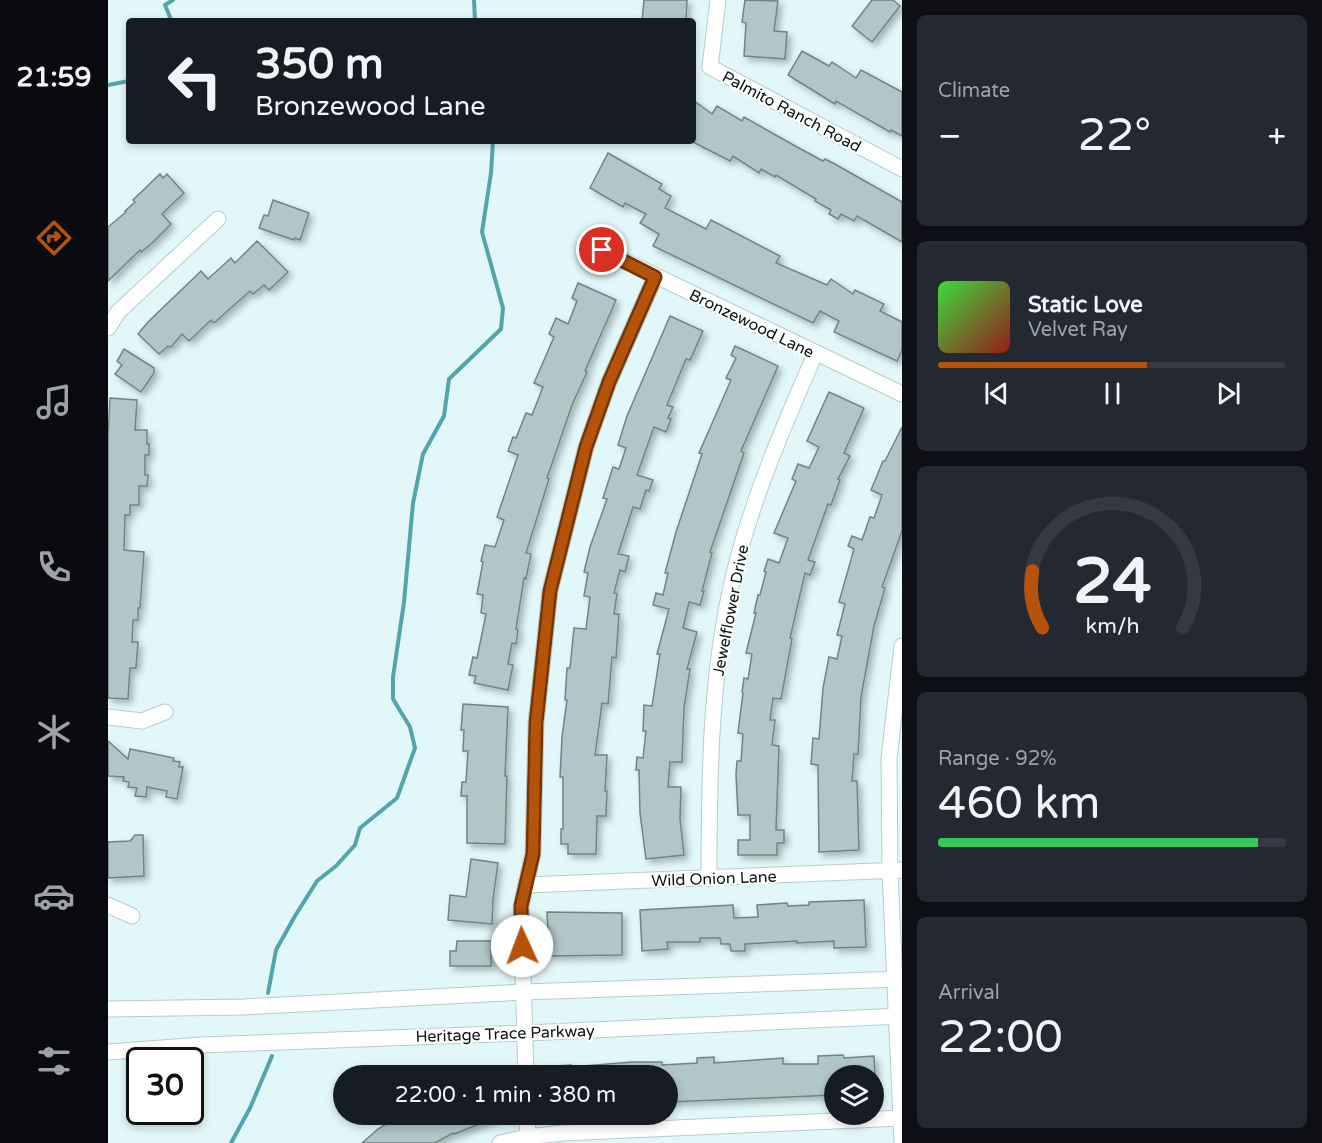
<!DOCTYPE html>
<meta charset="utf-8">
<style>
body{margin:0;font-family:"Varela Round",sans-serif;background:#242831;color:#f1f3f6;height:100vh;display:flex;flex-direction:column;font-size:22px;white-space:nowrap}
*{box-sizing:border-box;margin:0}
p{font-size:20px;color:#9ea1a6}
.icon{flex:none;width:33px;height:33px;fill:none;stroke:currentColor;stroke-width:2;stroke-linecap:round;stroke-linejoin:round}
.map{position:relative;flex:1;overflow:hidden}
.sheet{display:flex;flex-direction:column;gap:15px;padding:15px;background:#0d0f14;width:420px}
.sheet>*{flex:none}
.hud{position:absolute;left:18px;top:18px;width:570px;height:126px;border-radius:6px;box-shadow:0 3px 9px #0003;background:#171b24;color:#f1f3f6;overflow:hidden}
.buttons{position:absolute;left:716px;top:1065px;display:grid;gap:12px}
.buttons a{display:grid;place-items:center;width:60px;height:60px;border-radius:50%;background:#171b24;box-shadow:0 3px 9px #0003;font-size:30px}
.speed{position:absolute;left:18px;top:1047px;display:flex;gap:12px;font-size:30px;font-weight:700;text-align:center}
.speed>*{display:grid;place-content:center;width:78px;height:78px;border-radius:50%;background:#171b24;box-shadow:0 3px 9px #0003;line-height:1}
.speed .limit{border:3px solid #111;border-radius:9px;background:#fff;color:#111}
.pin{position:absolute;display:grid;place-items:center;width:51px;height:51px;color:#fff;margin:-26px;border:3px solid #fff;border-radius:50%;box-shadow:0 2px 6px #0007}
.me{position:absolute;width:66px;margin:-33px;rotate:358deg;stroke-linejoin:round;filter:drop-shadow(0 0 4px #0008)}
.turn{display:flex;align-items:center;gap:21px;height:126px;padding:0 30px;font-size:27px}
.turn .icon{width:78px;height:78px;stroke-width:2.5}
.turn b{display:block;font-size:42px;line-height:51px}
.big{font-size:45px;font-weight:600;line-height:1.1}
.sheet .widget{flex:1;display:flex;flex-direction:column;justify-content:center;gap:9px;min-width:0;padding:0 21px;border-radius:9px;background:#242831}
.sheet .dial{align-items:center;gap:0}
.dial svg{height:156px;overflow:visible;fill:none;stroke:#363941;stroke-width:7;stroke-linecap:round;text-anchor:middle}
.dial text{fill:#f1f3f6;stroke:none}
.song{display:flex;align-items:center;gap:18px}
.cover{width:72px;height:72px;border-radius:9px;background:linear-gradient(135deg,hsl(120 70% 55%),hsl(0 70% 35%))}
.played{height:6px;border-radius:3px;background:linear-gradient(90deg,#b45309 60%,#363941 60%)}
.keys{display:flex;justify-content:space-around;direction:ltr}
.heat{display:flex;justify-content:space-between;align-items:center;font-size:33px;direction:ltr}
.charge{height:9px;border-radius:4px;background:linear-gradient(90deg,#34c759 92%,#363941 0)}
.trip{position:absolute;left:225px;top:1065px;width:345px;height:60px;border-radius:30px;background:#171b24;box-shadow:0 3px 9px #0003;font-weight:600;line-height:60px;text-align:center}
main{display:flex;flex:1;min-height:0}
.menu{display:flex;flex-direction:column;width:108px;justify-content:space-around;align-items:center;background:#090b0e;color:#9ea1a6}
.menu .icon{width:42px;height:42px}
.menu .active{color:#b45309}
.menu b{font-size:27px;color:#f1f3f6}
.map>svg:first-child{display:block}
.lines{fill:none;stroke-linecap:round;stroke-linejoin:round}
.stream{stroke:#51a6ab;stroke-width:4}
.building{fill:#b1c6c7;stroke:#718586;stroke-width:1.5;filter:url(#shadow)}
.minor-casing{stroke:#b7cccd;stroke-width:17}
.minor{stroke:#fff;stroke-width:15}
.route-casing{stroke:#753606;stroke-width:15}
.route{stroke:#b45309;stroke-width:10}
.labels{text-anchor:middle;stroke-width:4.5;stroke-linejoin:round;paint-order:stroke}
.street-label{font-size:16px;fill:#0a1112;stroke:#fff}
</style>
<main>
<nav class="menu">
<b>21:59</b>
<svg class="icon active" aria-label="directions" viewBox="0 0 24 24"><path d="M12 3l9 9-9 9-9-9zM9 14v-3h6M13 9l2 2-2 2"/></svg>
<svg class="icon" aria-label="music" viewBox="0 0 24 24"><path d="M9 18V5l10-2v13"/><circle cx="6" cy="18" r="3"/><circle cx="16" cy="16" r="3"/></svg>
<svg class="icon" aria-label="phone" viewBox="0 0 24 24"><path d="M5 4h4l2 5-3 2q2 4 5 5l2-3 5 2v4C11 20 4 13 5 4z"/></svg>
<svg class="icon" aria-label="climate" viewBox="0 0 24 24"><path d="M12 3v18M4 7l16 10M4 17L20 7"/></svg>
<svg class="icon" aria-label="car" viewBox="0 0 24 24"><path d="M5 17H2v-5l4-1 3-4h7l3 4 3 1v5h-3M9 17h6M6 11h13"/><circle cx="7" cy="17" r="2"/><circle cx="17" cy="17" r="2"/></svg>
<svg class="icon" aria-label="filters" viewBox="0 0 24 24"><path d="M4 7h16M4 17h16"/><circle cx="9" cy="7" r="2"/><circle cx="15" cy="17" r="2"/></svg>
</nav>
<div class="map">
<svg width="794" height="1143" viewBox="0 0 794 1143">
<defs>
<filter id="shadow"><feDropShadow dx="4" dy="4" stdDeviation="3" flood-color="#0004"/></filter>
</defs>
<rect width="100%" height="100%" fill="#e2f7f9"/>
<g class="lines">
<g class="stream">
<polyline points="366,0 367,21"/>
<polyline points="60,21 62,17 57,5 65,0"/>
<polyline points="0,85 21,81"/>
<polyline points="160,993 168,950 187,916 209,881 228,866 247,845 252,828 289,798 307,748 302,727 285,699 285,677 296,602 305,503 315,454 336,416 341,379 393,329 395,308 374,232 383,173 385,141"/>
<polyline points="123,1143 142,1108 164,1056"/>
</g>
</g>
<g class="building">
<polygon points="536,0 579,0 578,21 534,21"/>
<polygon points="637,0 670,1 666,31 679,32 677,59 636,56 638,23 634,22"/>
<polygon points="764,0 785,0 792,6 764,42 744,26"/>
<polygon points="694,51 721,66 724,62 748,78 753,70 794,92 794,136 783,130 782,132 728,101 727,104 680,75"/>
<polygon points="585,100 604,114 609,106 634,121 636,117 689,147 715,161 717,159 725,163 794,202 794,242 749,216 746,221 733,214 730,219 721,214 723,210 707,201 708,199 668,175 667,177 653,169 651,173 625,156 622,161 585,142"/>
<polygon points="500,153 554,184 551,189 563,196 557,208 598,229 603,220 672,256 668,263 719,285 723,279 745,294 747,290 776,304 772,311 794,322 794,350 789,361 726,332 731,321 712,311 705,323 545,246 551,234 532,223 538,214 517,203 515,207 482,188"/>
<polygon points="52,174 55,178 59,174 76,193 54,214 63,224 45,242 33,252 32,250 0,281 0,227 18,212 17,211 27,202 25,200"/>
<polygon points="165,200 201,213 192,240 187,238 186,240 151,228 156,215 160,216"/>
<polygon points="149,241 180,272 161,290 156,285 145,294 142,291 106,323 103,320 81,341 74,334 63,347 60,346 51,354 30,334 41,321 93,271 100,279 123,258 127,263"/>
<polygon points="470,283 508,300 477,371 479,372 464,405 439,478 441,479 418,553 423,554 418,579 416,578 408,629 410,630 408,644 404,643 400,664 405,665 400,690 366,683 368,676 361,675 365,657 369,658 378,614 373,613 375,595 369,594 375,562 373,561 377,545 387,547 396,520 389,517 410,455 400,451 405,437 408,438 418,413 424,415 435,387 426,383 446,337 441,334 448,318 460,324 469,301 464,298"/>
<polygon points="562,316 595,331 582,360 578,359 559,405 565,407 560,418 563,419 558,432 546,427 529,475 545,480 541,491 538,490 532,509 525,507 510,554 521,556 517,572 512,570 506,593 509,594 506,614 511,614 508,658 504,657 500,704 494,703 487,755 499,755 497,791 499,791 498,816 489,816 488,854 460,854 460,844 453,844 453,829 455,829 455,777 452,777 454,737 459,700 457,700 459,668 462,668 466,628 478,629 482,597 476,596 480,573 476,572 482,547 499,499 495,498 505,467 511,469 518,448 510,445 519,416"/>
<polygon points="627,346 670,366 633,451 636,453 602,552 604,553 594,591 596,591 592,605 581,602 575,628 589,632 579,669 582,669 576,708 574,762 562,762 560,787 573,787 572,819 576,855 538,859 532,813 531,770 528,770 529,757 535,758 538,731 535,731 536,705 544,706 552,654 549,654 561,609 545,605 548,593 555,595 560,573 557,573 568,532 594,454 591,453 623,380 618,378 628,358 623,355"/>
<polygon points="16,349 46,368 46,373 33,392 7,374 14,365 9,361"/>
<polygon points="721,392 756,408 736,453 742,456 730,479 732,480 723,505 720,504 700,560 707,562 702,575 697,573 682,638 684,639 673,699 665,698 662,720 667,720 664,745 671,746 668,830 676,830 676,843 669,843 669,855 630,855 630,840 642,840 642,815 630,815 628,774 629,761 633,761 635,734 630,733 635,693 634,692 636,678 640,679 644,654 638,653 648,613 646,613 650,595 652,595 658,572 656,571 660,559 671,563 680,538 666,533 688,481 684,479 690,464 701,468 711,447 699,441"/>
<polygon points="2,398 29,400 27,430 39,430 39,444 41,444 41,455 37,455 37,475 40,475 39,486 31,486 31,505 22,505 22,515 17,515 16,550 36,552 32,608 30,608 30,620 25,620 24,642 30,642 28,668 22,668 20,699 0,698 0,437"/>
<polygon points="794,427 794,531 774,587 777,588 766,626 753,697 750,754 746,754 744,781 749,781 751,850 711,852 710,765 703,764 705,738 711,739 715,688 721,657 729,659 734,636 729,635 737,604 731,602 746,549 740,546 744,536 754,540 762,517 766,518 774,495 763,490 775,461 777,461"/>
<polygon points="355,704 400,707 397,776 399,776 397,844 359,843 359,796 353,796 354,782 358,782 360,751 355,751 356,730 353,730"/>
<polygon points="0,741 20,759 22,749 66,758 65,761 72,762 71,767 75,767 69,799 58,797 59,791 39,787 38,797 27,796 29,788 20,787 21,782 15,781 16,777 0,776"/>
<polygon points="27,835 35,835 36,876 0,878 0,842 22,841"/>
<polygon points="363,859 390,863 385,899 384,924 340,920 342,895 358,897"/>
<polygon points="756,900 758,947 726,948 726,941 689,943 689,941 637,944 637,951 623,951 622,944 613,944 612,938 592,938 592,942 559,942 560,949 534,951 532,910 625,905 626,918 650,917 649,905 679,903 680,906 701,905 701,902"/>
<polygon points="439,912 514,913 514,955 441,956"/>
<polygon points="349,941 383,941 383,966 342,966 342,951 348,951"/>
<polygon points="735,1055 736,1058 766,1056 767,1076 726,1076 726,1095 561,1102 560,1076 430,1076 430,1067 463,1065 463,1067 524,1062 554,1062 554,1065 589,1063 589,1058 606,1057 606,1063 675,1058 675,1064 710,1064 710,1056"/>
<polygon points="293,1114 392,1114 392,1116 346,1134 345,1133 327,1143 254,1143 270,1129"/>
</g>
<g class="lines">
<g class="minor-casing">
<g id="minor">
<polyline points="610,0 602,67 794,169"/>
<polyline points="494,250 794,394"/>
<polyline points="0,328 10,312 110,219"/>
<polyline points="0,717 34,721 57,712"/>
<path d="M601 879C601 771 602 663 630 558 649 487 678 421 707 354"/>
<polyline points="418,885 794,870"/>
<polyline points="0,905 24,916"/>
<polyline points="0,1009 136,1007 416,992 794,979"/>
<polyline points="0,1052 94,1045 417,1033 794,1016"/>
<polyline points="418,1076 413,907 425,853 428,723 442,591 478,447 501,382 547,277"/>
<polyline points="419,1114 420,1143"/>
<polyline points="392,1143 419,1137 455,1133 794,1118"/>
<polyline points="794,1143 782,871 781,758 794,646"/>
</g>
</g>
<use href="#minor" class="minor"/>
</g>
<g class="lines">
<g class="route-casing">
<polyline id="route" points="414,946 413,906 425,854 428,723 442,591 478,447 501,382 547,277 494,250"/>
</g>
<use href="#route" class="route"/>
</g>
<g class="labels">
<g class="street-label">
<text transform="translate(684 111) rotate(28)" y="6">Palmito Ranch Road</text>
<text transform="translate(644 323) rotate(26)" y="6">Bronzewood Lane</text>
<text transform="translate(622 610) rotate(-79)" y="6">Jewelflower Drive</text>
<text transform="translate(606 878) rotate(-2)" y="6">Wild Onion Lane</text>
<text transform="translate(397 1033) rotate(-2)" y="6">Heritage Trace Parkway</text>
</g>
</g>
</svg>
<div class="buttons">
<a><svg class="icon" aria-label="layers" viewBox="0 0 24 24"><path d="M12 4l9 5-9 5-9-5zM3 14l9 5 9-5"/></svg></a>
</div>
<div class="speed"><div class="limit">30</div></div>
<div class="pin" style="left:494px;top:250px;background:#d93025"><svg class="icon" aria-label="arrive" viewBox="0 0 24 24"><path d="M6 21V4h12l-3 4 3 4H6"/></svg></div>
<svg class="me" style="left:414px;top:946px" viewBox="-20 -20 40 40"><circle r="19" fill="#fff"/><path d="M0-13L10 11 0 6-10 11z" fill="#b45309"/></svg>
<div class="trip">22:00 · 1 min · 380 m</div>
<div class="hud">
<div class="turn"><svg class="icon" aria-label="left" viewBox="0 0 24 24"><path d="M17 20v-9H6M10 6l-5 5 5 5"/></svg><div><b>350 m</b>Bronzewood Lane</div></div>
</div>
</div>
<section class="sheet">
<div class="widget"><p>Climate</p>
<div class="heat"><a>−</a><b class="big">22°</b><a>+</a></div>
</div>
<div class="widget">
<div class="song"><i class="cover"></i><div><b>Static Love</b><p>Velvet Ray</p></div></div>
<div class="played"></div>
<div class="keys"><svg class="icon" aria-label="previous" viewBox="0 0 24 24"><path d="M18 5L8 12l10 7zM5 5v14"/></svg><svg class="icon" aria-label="pause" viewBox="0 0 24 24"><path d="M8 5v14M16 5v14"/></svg><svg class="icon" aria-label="next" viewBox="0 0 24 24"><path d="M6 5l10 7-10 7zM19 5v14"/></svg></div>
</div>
<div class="widget dial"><svg viewBox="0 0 100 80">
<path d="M14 69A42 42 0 1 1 86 69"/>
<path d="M14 69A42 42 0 0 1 9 40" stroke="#b45309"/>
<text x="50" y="56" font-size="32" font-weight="700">24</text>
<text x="50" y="72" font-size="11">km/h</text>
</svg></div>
<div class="widget"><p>Range · 92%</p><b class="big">460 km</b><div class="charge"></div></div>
<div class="widget"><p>Arrival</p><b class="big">22:00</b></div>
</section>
</main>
